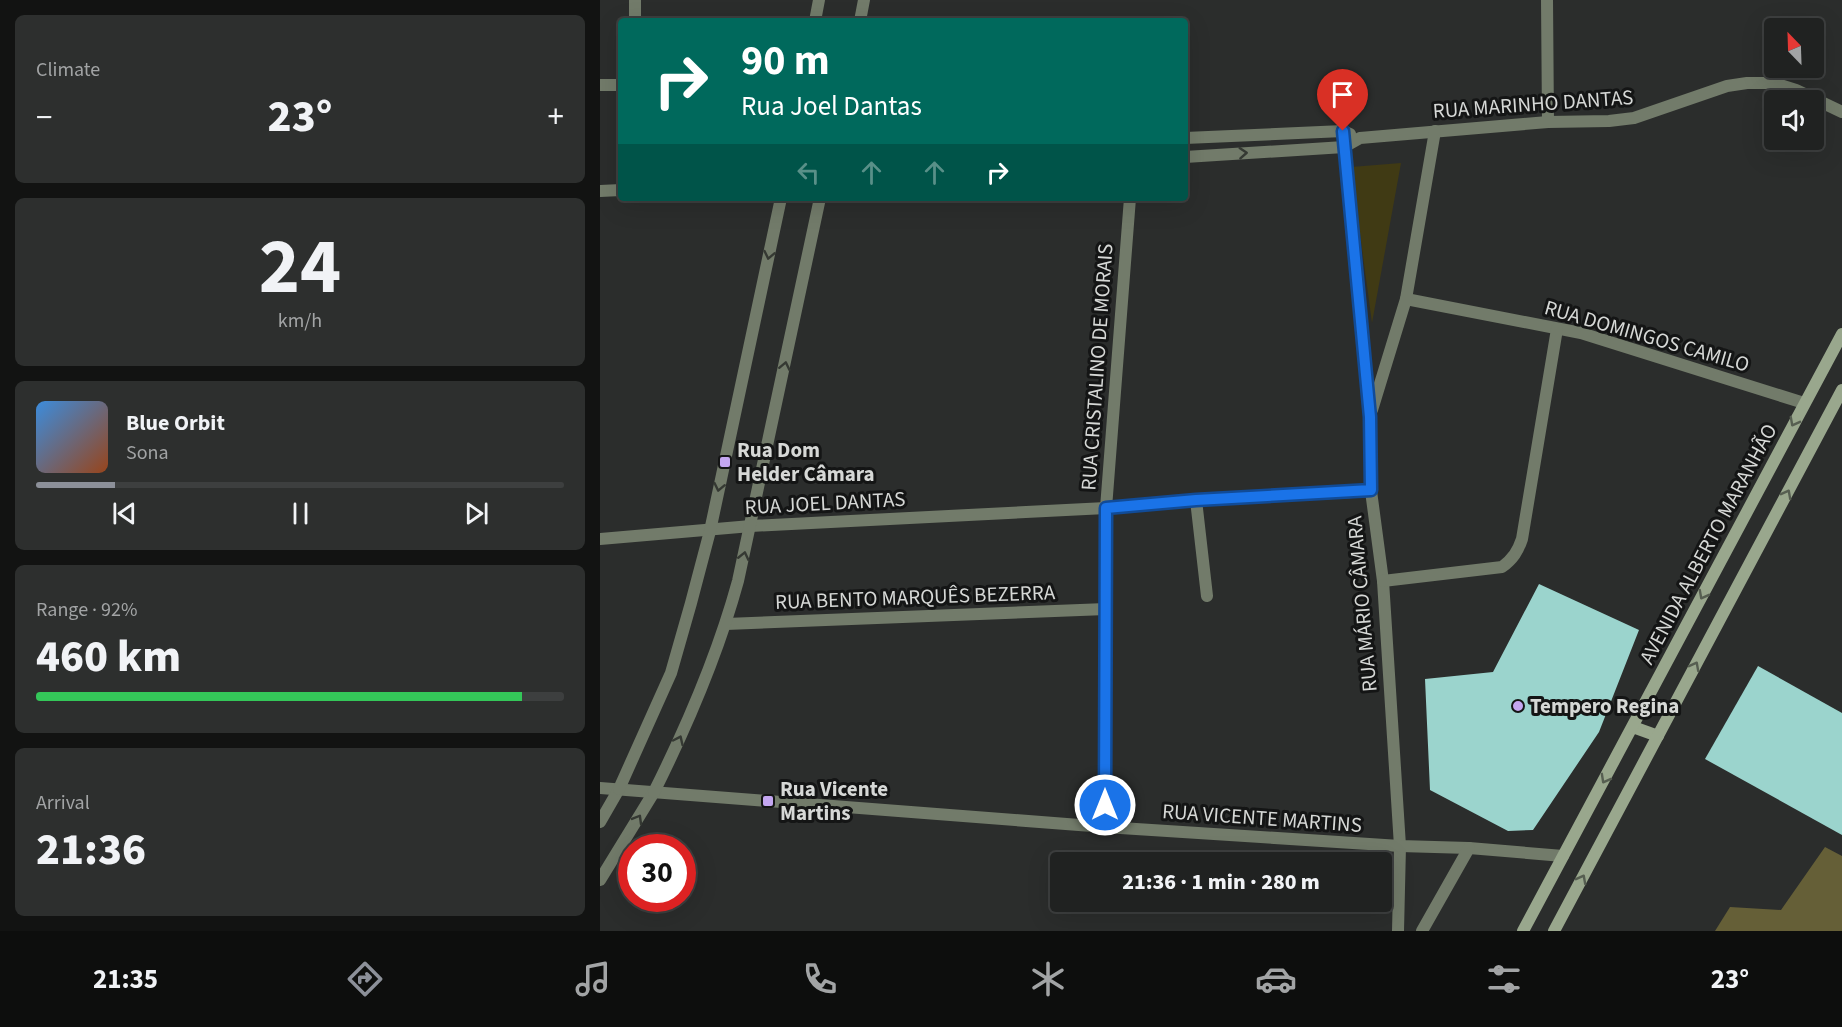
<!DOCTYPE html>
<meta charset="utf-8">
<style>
body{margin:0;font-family:"Source Sans 3",sans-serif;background:#2d2f2e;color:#f1f3f6;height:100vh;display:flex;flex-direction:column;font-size:22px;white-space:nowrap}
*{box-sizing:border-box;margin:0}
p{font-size:20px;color:#a2a4a5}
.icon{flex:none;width:33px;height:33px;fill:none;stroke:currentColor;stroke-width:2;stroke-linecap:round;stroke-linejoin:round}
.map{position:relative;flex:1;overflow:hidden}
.drawer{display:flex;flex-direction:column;gap:15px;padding:15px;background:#121312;width:600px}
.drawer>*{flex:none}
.top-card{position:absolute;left:18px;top:18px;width:570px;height:183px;border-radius:6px;box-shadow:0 6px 24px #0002,0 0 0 2px #3d3f3f;background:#00695c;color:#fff;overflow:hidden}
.needle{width:39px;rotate:337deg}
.tools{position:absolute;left:1164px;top:18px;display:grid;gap:12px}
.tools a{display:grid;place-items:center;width:60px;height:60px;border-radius:6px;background:#202221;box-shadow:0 6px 24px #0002,0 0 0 2px #3d3f3f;font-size:30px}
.speed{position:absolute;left:18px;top:834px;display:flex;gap:12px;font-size:30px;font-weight:700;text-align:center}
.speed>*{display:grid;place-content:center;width:78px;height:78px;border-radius:50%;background:#202221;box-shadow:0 6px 24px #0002,0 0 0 2px #3d3f3f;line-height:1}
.speed .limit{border:9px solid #d22;background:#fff;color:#111}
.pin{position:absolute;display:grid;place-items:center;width:51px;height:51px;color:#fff;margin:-62px -26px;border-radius:50% 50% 50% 0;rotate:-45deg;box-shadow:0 0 6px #0007}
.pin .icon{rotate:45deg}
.me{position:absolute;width:66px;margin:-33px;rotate:0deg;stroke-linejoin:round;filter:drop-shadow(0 0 4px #0008)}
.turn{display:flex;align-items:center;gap:21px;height:126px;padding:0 24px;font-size:27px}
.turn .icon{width:78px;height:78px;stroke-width:2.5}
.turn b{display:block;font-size:42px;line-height:51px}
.lanes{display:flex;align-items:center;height:57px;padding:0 24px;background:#0003;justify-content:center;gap:30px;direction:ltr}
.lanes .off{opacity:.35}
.big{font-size:45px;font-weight:800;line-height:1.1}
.drawer .tile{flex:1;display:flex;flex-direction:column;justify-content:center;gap:9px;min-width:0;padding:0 21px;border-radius:9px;background:#2d2f2e}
.drawer .dial{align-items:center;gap:0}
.dial b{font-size:78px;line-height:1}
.song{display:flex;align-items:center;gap:18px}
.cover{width:72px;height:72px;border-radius:9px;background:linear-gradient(135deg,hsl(210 70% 55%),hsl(20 70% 35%))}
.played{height:6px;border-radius:3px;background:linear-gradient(90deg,#8c9099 15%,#3d3f3f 15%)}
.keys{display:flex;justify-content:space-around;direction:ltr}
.heat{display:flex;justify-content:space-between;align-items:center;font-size:33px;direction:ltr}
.charge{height:9px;border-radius:4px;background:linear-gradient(90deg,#34c759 92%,#3d3f3f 0)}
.trip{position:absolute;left:450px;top:852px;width:342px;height:60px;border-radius:6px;background:#202221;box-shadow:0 6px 24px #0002,0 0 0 2px #3d3f3f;font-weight:800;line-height:60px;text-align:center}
.tabs{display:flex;height:96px;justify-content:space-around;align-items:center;background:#0d0e0d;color:#a2a4a5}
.tabs .icon{width:42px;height:42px}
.tabs .on{color:#8c9099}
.tabs b{font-size:27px;color:#f1f3f6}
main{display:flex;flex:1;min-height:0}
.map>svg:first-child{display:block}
.green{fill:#403a14}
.forest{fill:#655f37}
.building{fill:#9bd4cd}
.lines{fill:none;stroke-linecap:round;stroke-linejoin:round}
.minor{stroke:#727b6a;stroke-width:12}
.tertiary{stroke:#727b6a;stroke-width:12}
.secondary{stroke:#99a78d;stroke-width:12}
.oneway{stroke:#353933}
.oneway2{stroke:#565e51}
.route-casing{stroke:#114b97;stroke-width:15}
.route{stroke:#1a73e8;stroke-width:10}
.poi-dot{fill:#c4a7f1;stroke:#141515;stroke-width:2}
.labels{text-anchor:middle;stroke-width:6;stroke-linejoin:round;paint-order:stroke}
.street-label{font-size:21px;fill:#d6d8d6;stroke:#141515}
.poi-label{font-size:21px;font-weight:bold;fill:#d6d8d6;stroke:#141515;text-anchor:start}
</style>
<main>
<section class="drawer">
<div class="tile"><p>Climate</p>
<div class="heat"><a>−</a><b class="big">23°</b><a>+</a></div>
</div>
<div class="tile dial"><b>24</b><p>km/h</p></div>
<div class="tile">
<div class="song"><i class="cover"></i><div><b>Blue Orbit</b><p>Sona</p></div></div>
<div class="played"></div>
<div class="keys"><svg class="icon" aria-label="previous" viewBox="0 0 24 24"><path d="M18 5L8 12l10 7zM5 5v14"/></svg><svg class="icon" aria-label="pause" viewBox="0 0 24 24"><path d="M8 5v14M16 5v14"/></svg><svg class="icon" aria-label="next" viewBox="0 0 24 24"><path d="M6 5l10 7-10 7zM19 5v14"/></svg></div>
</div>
<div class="tile"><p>Range · 92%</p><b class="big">460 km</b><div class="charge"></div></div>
<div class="tile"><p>Arrival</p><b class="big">21:36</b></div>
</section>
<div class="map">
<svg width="1242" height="931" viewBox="0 0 1242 931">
<rect width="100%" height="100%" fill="#2b2d2c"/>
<polygon class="green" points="801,163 772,323 751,167"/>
<polygon class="forest" points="1225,847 1242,856 1242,931 1115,931 1130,907 1181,910"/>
<g class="building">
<polygon points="939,584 1039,630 999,732 933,830 908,831 830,790 825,679 893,672"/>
<polygon points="1158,666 1242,713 1242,835 1105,759"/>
</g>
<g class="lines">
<g class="minor">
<polyline points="35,0 35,21"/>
<polyline points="947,0 948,122"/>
<polyline points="0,85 21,85"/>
<polyline points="743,131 770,417 771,491 783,581 800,846 798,931"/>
<polyline points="585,138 743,131 750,134"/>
<polyline points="585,157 744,147 760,138 948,122 1009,121 1034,118 1127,86 1147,83 1174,83 1196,90 1242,112"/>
<polyline points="0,191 21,190"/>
<polyline points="806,299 981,333 1204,403"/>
<polyline points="772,410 806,299 835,131"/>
<polyline points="596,500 607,596"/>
<polyline points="0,539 151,526 506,508 596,500 771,491"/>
<path d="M783 581 902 567C913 559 918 551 922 539L957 329"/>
<polyline points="126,624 506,609"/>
<polyline points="0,788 505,827 800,846 869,848 963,856"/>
<polyline points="0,822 19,789"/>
<polyline points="505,827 506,508 530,198"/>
<polyline points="0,880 54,792"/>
<polyline points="822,931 869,848"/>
</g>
<g class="tertiary">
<polyline points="215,21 219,0"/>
<polyline points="260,21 264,0"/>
<polyline points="19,789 71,673 91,603 110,531 181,198"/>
<path d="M54 792C88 724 118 654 138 581L220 198"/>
</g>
<g class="secondary">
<polyline points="1033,727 1058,736"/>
<polyline points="923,931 1242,334"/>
<polyline points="954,931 1242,390"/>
</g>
</g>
<defs><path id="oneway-chevron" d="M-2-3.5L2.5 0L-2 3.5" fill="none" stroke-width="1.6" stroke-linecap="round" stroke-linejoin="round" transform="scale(1.5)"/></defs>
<g class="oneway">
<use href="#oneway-chevron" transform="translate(643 153) rotate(-4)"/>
<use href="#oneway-chevron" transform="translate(169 255) rotate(102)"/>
<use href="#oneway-chevron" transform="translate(185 366) rotate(-78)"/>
<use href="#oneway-chevron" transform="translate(119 487) rotate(102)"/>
<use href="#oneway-chevron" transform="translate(144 556) rotate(-77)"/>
<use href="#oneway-chevron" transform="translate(79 740) rotate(-65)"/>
<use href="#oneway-chevron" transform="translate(38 819) rotate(-60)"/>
</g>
<g class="oneway2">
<use href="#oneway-chevron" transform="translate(1194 422) rotate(118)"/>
<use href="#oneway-chevron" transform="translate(1187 494) rotate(-62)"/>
<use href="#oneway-chevron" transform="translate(1103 595) rotate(118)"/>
<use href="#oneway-chevron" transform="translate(1095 666) rotate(-62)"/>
<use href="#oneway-chevron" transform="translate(1005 779) rotate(119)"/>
<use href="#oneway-chevron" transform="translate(982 879) rotate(-62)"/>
</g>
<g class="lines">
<g class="route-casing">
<polyline id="route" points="505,805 506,508 596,500 771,490 770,417 743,131"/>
</g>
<use href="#route" class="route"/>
</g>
<g class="poi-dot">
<rect x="119" y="456" width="12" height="12" rx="3"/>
<circle cx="918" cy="706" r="6"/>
<rect x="162" y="795" width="12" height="12" rx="3"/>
</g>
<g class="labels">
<g class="street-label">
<text transform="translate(933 104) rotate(-4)" y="7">RUA MARINHO DANTAS</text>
<text transform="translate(1047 336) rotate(16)" y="7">RUA DOMINGOS CAMILO</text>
<text transform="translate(497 367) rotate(-86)" y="7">RUA CRISTALINO DE MORAIS</text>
<text transform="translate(225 503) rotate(-3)" y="7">RUA JOEL DANTAS</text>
<text transform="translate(1108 544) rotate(-62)" y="7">AVENIDA ALBERTO MARANHÃO</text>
<text transform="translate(315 597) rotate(-2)" y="7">RUA BENTO MARQUÊS BEZERRA</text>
<text transform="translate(762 604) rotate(-95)" y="7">RUA MÁRIO CÂMARA</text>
<text transform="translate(662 818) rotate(4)" y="7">RUA VICENTE MARTINS</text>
</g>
<g class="poi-label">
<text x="137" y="457">Rua Dom<tspan x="137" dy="24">Helder Câmara</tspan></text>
<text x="930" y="713">Tempero Regina</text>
<text x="180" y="796">Rua Vicente<tspan x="180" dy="24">Martins</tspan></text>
</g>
</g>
</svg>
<div class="tools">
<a><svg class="needle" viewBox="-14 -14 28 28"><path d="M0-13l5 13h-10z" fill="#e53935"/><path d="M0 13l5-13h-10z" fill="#a2a4a5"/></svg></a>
<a><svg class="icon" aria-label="sound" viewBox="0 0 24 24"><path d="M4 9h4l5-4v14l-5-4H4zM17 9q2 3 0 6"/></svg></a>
</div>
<div class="speed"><div class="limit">30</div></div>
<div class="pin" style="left:743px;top:131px;background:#d93025"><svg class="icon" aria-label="arrive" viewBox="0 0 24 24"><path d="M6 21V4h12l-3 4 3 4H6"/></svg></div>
<svg class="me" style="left:505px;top:805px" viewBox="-20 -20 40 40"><circle r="17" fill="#1a73e8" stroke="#fff" stroke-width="3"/><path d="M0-11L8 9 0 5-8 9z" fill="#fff"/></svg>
<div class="trip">21:36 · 1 min · 280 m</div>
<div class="top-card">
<div class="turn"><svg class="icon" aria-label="right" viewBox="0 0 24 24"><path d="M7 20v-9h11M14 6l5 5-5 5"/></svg><div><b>90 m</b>Rua Joel Dantas</div></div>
<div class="lanes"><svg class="icon off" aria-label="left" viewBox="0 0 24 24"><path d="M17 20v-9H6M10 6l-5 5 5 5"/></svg><svg class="icon off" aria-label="ahead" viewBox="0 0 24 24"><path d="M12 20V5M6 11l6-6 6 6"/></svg><svg class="icon off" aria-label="ahead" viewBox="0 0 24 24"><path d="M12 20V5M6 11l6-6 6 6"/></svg><svg class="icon" aria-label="right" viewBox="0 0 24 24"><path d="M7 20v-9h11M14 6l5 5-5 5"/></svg></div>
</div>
</div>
</main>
<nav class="tabs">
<b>21:35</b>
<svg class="icon on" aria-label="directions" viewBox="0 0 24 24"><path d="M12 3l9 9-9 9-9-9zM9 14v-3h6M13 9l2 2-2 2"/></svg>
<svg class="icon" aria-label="music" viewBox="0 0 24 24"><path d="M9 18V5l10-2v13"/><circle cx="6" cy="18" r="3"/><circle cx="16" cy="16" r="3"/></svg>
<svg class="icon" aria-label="phone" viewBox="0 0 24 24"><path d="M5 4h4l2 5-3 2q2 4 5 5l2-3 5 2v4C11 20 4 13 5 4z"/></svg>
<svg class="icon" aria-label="climate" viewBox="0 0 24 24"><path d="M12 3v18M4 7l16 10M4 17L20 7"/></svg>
<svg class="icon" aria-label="car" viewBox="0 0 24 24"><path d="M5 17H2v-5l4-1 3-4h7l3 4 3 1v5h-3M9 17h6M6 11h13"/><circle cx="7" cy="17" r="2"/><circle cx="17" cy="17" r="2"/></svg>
<svg class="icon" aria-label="filters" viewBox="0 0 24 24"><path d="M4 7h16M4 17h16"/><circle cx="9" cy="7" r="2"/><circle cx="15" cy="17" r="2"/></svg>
<b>23°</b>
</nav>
